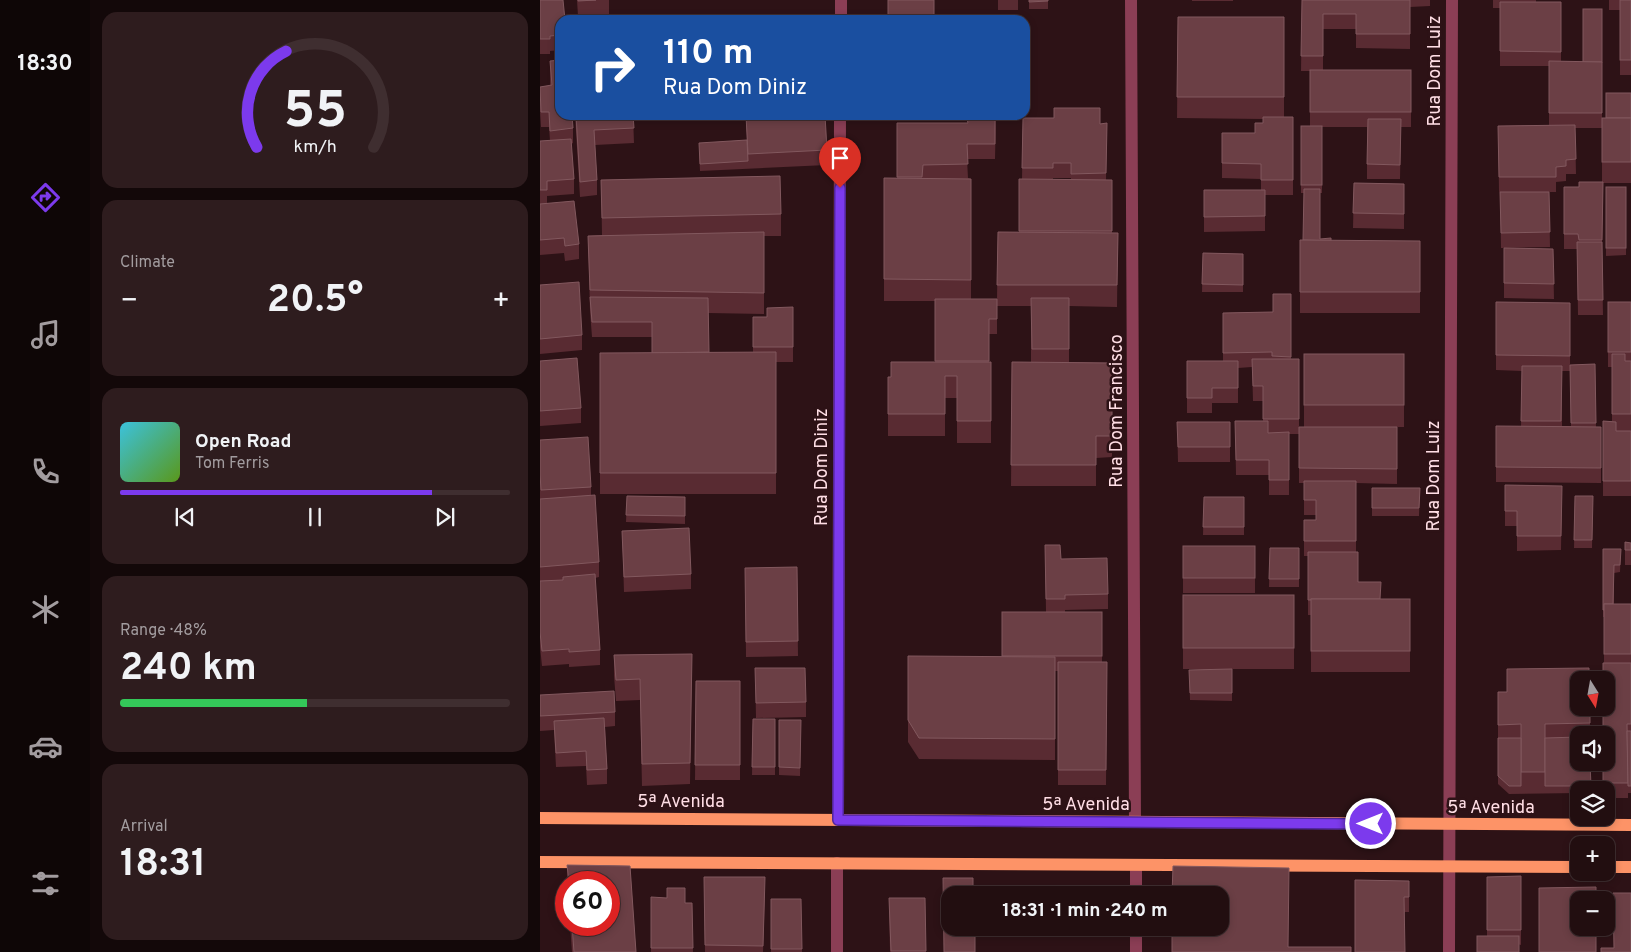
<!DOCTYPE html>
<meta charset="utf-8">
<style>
body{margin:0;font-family:Overpass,sans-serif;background:#2e1c1e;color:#f1f3f6;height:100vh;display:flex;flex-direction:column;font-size:19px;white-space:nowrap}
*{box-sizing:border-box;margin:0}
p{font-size:16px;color:#a29c9f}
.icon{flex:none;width:28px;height:28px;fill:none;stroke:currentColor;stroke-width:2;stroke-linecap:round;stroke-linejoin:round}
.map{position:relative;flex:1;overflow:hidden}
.details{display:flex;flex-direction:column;gap:12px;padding:12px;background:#130809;width:450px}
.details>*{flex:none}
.hud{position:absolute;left:15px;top:15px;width:475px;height:105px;border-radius:15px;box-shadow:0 2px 8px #0003,0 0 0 1px #3f2e30;background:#1a4fa0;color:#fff;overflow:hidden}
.needle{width:32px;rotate:169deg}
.buttons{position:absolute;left:1030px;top:671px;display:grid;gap:10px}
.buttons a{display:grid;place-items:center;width:45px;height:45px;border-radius:10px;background:#220e10;box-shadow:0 2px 8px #0003,0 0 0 1px #3f2e30;font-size:25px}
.speed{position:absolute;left:15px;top:871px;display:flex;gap:10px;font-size:25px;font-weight:700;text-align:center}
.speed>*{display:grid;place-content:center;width:65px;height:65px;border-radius:50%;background:#220e10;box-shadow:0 2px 8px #0003,0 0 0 1px #3f2e30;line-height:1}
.speed .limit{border:8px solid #d22;background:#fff;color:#111}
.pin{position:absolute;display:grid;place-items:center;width:42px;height:42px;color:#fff;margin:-51px -21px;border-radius:50% 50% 50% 0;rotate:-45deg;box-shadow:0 0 5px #0007}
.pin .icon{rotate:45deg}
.me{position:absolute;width:55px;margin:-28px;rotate:270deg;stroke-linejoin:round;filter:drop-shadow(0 0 4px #0008)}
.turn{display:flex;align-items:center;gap:18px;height:105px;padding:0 25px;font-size:22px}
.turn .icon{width:65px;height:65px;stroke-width:2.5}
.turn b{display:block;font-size:35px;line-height:42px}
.big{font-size:38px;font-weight:700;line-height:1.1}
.details .tile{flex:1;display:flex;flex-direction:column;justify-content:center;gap:8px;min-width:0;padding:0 18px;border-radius:15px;background:#2e1c1e}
.details .dial{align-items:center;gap:0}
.dial svg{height:130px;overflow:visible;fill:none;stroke:#3f2e30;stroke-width:7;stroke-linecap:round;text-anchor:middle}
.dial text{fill:#f1f3f6;stroke:none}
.song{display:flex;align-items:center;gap:15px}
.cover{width:60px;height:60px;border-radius:8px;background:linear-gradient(135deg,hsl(190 70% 55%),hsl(90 70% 35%))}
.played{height:5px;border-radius:2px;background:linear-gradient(90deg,#7c3aed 80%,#3f2e30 80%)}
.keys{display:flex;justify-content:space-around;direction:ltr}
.heat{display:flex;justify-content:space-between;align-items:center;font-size:28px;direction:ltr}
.charge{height:8px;border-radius:4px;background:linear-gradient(90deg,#34c759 48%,#3f2e30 0)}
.trip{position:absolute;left:401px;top:886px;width:288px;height:50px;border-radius:15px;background:#220e10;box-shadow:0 2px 8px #0003,0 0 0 1px #3f2e30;font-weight:700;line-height:50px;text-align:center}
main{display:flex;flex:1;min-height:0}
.tab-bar{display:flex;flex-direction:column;width:90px;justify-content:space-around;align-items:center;background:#0e0606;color:#a29c9f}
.tab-bar .icon{width:35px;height:35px}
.tab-bar .selected{color:#7c3aed}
.tab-bar b{font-size:22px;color:#f1f3f6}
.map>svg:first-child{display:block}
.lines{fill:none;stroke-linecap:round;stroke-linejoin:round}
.minor{stroke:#8b3e55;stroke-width:12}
.major{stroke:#fd9367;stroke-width:12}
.wall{fill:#592b32;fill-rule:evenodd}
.building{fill:#6b3f45;stroke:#82585e}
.route-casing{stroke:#51269a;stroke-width:12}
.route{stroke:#7c3aed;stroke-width:9}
.labels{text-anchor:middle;stroke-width:5;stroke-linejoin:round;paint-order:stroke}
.street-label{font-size:18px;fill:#ffdee5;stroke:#2d1216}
</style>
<main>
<nav class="tab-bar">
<b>18:30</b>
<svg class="icon selected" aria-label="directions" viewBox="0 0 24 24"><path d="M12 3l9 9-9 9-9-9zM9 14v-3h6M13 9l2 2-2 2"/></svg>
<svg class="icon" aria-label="music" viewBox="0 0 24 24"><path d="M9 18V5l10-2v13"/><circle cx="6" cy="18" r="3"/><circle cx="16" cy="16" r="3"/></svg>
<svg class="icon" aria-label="phone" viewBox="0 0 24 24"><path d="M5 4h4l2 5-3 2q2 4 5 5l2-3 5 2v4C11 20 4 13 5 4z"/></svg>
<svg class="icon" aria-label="climate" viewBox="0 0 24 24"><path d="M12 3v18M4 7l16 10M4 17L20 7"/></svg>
<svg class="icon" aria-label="car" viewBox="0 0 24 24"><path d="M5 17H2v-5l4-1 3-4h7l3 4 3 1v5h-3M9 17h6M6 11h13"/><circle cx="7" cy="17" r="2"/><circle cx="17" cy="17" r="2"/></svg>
<svg class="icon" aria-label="filters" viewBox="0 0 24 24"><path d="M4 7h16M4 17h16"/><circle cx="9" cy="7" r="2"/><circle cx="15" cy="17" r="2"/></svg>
</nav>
<section class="details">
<div class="tile dial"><svg viewBox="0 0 100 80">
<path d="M14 69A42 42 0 1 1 86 69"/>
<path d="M14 69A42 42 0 0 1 32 10" stroke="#7c3aed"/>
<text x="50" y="56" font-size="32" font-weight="700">55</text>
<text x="50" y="72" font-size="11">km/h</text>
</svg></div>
<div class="tile"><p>Climate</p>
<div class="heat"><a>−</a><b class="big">20.5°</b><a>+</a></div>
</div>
<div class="tile">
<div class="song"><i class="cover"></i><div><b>Open Road</b><p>Tom Ferris</p></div></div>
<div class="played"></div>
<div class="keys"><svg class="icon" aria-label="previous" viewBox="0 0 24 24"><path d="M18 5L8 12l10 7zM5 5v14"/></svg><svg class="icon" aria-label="pause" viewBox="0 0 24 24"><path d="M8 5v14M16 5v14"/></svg><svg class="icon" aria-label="next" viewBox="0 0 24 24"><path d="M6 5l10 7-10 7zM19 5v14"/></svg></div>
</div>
<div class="tile"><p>Range · 48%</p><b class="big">240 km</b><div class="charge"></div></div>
<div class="tile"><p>Arrival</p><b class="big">18:31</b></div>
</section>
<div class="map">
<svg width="1091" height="952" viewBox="0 0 1091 952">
<rect width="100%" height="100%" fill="#2d1216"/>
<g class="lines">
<g class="minor">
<polyline points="591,0 595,822"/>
<polyline points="301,20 301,0"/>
<polyline points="298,820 300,115"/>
<polyline points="596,865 596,895"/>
<polyline points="596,928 596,952"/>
<polyline points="297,952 297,863"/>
<polyline points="909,952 912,0"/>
</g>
<g class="major">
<polyline points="0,818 1091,825"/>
<polyline points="0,862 1039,867"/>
<polyline points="1066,867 1091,867"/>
</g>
</g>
<g class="wall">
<polygon points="0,0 20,20 20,50 10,51 10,54 0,54"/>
<polygon points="37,0 69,0 69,14 38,16"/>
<rect x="458" y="0" width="20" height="10"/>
<rect x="489" y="0" width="19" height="9"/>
<rect x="652" y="0" width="41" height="1"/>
<polygon points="762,0 890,0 890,6 870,7 870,49 816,48 816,29 783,29 783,70 871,70 871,127 861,127 860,179 827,179 827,127 782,127 782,193 780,193 780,239 791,241 880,241 880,313 760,313 760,240 763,240 764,193 761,193 761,126 770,126 770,71 761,71"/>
<polygon points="953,0 996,0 996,2 1021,2 1021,61 1043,62 1062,9 1062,128 1035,128 1036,174 1026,174 1026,181 1016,182 1016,192 1009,192 1010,247 961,248 960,192 990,192 959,192 958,126 1009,125 1009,66 960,66 960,8 953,8"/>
<polygon points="1069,0 1091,0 1091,75 1080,75 1080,10 1069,10"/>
<polygon points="638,17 744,17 744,117 753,117 753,195 725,195 725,231 664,232 664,190 721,190 721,179 682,178 682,133 715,133 723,123 723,119 637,118"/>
<polygon points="10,61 33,128 33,143 31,144 34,179 34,194 7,196 7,203 39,244 39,259 25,261 24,253 0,255 0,141 10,141 9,127 1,127 0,111 0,87 10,86"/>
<polygon points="1091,93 1091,183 1063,183 1062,255 1063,315 1038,315 1037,249 1024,249 1024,187 1039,187 1062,182 1062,118 1066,118"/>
<polygon points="35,115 93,115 94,143 55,145 57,180 57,195 40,197"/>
<polygon points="206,115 287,150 287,165 160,171 159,151 207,140"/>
<path d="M437 115H456L455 159H427L428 178 431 179V299H457L458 232H479V179H482L483 118 560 124 567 123 566 180H572V233H578L577 307 529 306V362L572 363V457L556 458V486H471L472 362H491V306H457V334H449V362H451V443H417V398H405V436H348V377H351L395 362V301H344V178H357V123H427L437 119ZM513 178H531V179H513Z"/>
<polygon points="61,180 241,214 241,236 224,236 224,314 168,313 169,352 213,352 213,317 227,317 253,307 253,362 236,362 236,494 60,494 60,353 112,353 112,337 52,337 50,311 48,236 62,235"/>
<polygon points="814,183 864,184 864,229 813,228"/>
<polygon points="1066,187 1086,187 1086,255 1066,256"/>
<polygon points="964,248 1013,249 1014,299 964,298"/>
<polygon points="663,253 703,254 703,292 662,292"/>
<polygon points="0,285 42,335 42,350 0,354"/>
<polygon points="751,294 751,359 759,359 759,434 749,434 749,495 729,495 729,475 696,475 695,421 723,421 723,401 713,401 712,367 698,368 698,403 672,403 672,413 647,413 647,361 683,361 683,313 733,312"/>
<polygon points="956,302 1030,303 1030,371 1022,371 1022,426 1031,426 1030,365 1055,364 1056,427 1061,427 1061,483 956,482 956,426 981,426 982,371 956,370"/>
<polygon points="1068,302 1091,302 1091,496 1063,496 1063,421 1072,421 1072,367 1068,367"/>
<rect x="764" y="354" width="100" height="73"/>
<polygon points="0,361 41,408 41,423 0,426"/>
<polygon points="637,422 690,422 690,462 638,462"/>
<polygon points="759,427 857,427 857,484 816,483 816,552 818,582 841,599 870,599 870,672 771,672 771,615 768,615 768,556 764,556 764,520 776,520 776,515 764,515 764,483 759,483"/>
<polygon points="0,440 51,487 51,495 59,562 59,577 55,578 60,650 60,665 29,667 29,664 2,666 0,647"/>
<polygon points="965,485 1022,486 1021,550 977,551 977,526 965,526"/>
<polygon points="832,488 880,488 879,516 832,516"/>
<polygon points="87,496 145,497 145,524 86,522"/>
<polygon points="1035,496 1053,496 1052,548 1034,548"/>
<polygon points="664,497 704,497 704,535 663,535"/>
<polygon points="82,531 151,574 151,589 84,592"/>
<polygon points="1085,542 1091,543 1091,565 1085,565"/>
<polygon points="505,545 521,559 568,594 568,609 525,610 525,612 562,612 562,662 567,662 566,785 518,785 518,671 515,671 515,760 379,759 368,742 368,656 462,657 506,612"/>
<rect x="643" y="546" width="72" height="47"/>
<polygon points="730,548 759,548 759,587 729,587"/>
<polygon points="1063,549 1081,549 1080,572 1074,573 1074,604 1091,604 1091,793 1088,793 1088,762 1088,798 1066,798 1066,790 1063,790 1064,663 1064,617 1063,617"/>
<polygon points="257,567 258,656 206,657 205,568"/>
<polygon points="643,595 754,595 754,669 692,669 692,701 650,700 649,670 667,669 643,669"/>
<polygon points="152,654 150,784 102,786 100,700 76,701 74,676 74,655"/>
<polygon points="215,668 266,702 266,717 216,718"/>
<polygon points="156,681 200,681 200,780 155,780"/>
<polygon points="958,692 1050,708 1050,735 1039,735 1039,762 1050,762 1051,790 1039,790 1039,793 969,794 958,784"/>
<polygon points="0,695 75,712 75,726 65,727 67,769 67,784 47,785 46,766 16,767 14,730 0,731"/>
<polygon points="213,719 235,719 235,775 212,775"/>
<polygon points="239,720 261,720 260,776 239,775"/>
<polygon points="27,865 90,866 96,952 32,952 30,925 69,925 69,882 27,882"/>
<polygon points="981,876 981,945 947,936 947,877"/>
<polygon points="164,877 225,892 223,952 165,952"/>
<polygon points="869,881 869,912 865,912 815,952"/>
<polygon points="111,897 145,903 152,903 153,952 111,952"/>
<polygon points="349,898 385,898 386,952 350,952"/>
<polygon points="231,899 261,899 262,952 231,952"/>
</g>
<g class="building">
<polygon points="0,0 23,0 25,20 20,20 20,35 10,36 10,39 0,39"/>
<polygon points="38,0 56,0 38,1"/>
<rect x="348" y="0" width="46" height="20"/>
<polygon points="489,0 508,0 508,1 489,2"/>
<polygon points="762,0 870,0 870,34 816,34 816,14 783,14 783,56 761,56"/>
<rect x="1080" y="0" width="11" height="60"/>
<polygon points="960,2 1021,2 1021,52 960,51"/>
<rect x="1043" y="9" width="19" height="53"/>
<polygon points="638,17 744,17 744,97 637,97"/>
<polygon points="20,60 20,115 32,115 33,128 10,131 9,112 1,112 0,87 12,85 10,61"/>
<polygon points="1009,61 1062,62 1062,113 1009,113"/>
<rect x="770" y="70" width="101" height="42"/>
<rect x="1066" y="93" width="25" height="25"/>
<polygon points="514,108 560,108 560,124 567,123 566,173 531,174 531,163 513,163 513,168 482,168 483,118 514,118"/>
<polygon points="36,115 93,115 94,128 54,130 57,180 40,182"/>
<polygon points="206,115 285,115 287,150 208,154"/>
<polygon points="723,117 753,117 753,180 721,180 721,164 682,163 682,133 715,133 715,123 723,123"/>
<rect x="1062" y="118" width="29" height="44"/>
<polygon points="427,119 455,119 455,144 427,144 428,164 383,165 382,177 357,177 357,123 428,123"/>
<polygon points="828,119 861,119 860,165 827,164"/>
<polygon points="1035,125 1036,159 1026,160 1026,166 1016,167 1016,177 959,177 958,126"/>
<rect x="761" y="126" width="21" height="59"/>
<polygon points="31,139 34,179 7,181 7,190 0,190 0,141"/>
<polygon points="207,140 208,161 160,164 159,143"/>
<polygon points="240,176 241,214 62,218 61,180"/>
<polygon points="344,178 431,179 431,280 344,279"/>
<polygon points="479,179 572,180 572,231 479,231"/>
<polygon points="1039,182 1063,182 1062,240 1039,240 1038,234 1024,234 1024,187 1039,187"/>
<polygon points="814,183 864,184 864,214 813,213"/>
<rect x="1066" y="187" width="20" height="61"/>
<polygon points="764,189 780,189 780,239 791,238 791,241 763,240"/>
<polygon points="664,190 725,190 725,216 664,217"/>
<polygon points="960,192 1009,192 1010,232 961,233"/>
<polygon points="34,201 39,244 25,246 24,238 0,240 0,204"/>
<polygon points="224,232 224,293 50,290 48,236"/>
<polygon points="458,232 578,233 577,285 457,285"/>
<polygon points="760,240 880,241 880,292 760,292"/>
<polygon points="1037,242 1062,242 1063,300 1038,300"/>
<polygon points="964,248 1013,249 1014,284 964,283"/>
<polygon points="663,253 703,254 703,285 662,284"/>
<polygon points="39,282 42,335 0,339 0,285"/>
<polygon points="733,294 751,294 751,357 732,356 732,352 683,353 683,313 733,312"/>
<polygon points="50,297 168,298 169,352 112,353 112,322 52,322"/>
<polygon points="491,298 529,298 529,349 492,349"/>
<polygon points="395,299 457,299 457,319 449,319 449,361 395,361"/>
<polygon points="956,302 1030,303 1030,356 956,355"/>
<rect x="1068" y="302" width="23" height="50"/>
<polygon points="253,307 253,347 213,347 213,317 227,317 227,308"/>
<polygon points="236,352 236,473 60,473 60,353"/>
<rect x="764" y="354" width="100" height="51"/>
<polygon points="1072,354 1085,354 1085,361 1091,361 1091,414 1072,414"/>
<polygon points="37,358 41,408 0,411 0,361"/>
<polygon points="712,359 759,359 759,419 723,419 723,386 713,386"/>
<polygon points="647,361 698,361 698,388 672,388 672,398 647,398"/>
<polygon points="351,362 451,362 451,421 417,421 417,376 405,376 405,414 348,414 348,377 351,377"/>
<polygon points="472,362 572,363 572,436 556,436 556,465 471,465"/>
<polygon points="1055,364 1056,423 1031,423 1030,365"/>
<polygon points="982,366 1022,366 1021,421 981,421"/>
<polygon points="695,421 728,421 728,433 749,432 749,480 729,480 729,460 696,460"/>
<polygon points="1063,421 1076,422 1076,431 1091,431 1091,481 1063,481"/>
<polygon points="637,422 690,422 690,447 638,447"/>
<polygon points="956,426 1061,427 1061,468 956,467"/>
<polygon points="759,427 857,427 857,469 759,468"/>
<polygon points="48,437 51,487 1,490 0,474 0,440"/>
<polygon points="764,481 816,481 816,541 764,541 764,520 776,520 776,500 764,500"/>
<polygon points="965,485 1022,486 1021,536 977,536 977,511 965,511"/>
<polygon points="832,488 880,488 879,508 832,508"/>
<polygon points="55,495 59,562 0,567 0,499"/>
<polygon points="87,496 145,497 145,516 86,515"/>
<polygon points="1035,496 1053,496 1052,540 1034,540"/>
<polygon points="664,497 704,497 704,527 663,527"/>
<polygon points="149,528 151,574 84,577 82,531"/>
<polygon points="1085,542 1091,543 1091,550 1085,550"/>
<polygon points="505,545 520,545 521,559 567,558 568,594 525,595 525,599 506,599"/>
<rect x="643" y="546" width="72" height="32"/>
<polygon points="730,548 759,548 759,579 729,579"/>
<polygon points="1063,549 1081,549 1080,565 1074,565 1073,604 1064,604 1064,610 1063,610"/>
<polygon points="768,552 818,552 818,582 841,582 840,599 771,599 771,600 768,600"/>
<polygon points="257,567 258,641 206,642 205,568"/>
<polygon points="55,574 60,650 29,652 29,649 2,651 0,632 0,581 23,580 23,577"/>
<rect x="643" y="595" width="111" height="53"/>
<rect x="771" y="599" width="99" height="52"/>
<rect x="1064" y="604" width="27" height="50"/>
<rect x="462" y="612" width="100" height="44"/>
<polygon points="152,654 150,763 102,764 100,679 76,680 74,655"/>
<polygon points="368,656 515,657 515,739 379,738 368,720"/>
<polygon points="518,662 567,662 566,770 518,770"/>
<polygon points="1063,663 1091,663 1091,724 1087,724 1088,783 1063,783 1063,762 1066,762 1066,735 1063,735 1063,708 1066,708 1066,680 1063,680"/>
<polygon points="215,668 265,668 266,702 216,703"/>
<polygon points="1049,668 1049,680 1039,680 1039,708 1050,708 1050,723 1005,724 1005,772 981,772 981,724 958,725 958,692 967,692 967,669"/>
<polygon points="692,669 692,693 650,693 649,670"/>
<polygon points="156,681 200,681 200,765 155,765"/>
<polygon points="74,691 75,712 0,716 0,695"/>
<polygon points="64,718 67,769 47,770 46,751 16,753 14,721"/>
<polygon points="213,719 235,719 235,767 212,767"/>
<polygon points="239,720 261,720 260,768 239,767"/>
<polygon points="1087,731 1091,731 1091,786 1088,786"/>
<polygon points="1039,737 1039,762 1050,762 1051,786 1005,786 1005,738"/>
<polygon points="958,738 981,738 981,786 969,786 958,776"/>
<polygon points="27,865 90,866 96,952 34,952 32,925 69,925 69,882 29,882"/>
<polygon points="633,866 749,868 748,947 811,947 811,952 632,952 632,928 680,928 680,895 632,895"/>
<polygon points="981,876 981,930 947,930 947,877"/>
<polygon points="164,877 225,877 223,946 165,945"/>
<polygon points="403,878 433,878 433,895 410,895 410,928 435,928 435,952 404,952"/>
<polygon points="815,880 869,881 869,897 864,897 865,952 815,952"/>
<polygon points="1056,887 1056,900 1039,900 1039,928 1056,928 1056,952 999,952 999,888"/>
<polygon points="127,888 145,888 145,903 152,903 153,948 111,948 111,897 127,898"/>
<polygon points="1073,893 1091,893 1091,952 1061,952 1061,948 1074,948"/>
<polygon points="349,898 385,898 386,951 351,951"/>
<polygon points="231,899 261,899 262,949 231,949"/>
<rect x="937" y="936" width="42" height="16"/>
</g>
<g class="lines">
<g class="route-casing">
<polyline id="route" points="300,188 298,820 831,824"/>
</g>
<use href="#route" class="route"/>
</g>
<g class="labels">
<g class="street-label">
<text transform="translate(894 71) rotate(-90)" y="6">Rua Dom Luiz</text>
<text transform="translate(576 411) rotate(-90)" y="6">Rua Dom Francisco</text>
<text transform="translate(281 467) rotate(-90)" y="6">Rua Dom Diniz</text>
<text transform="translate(893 476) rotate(-90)" y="6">Rua Dom Luiz</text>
<text x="141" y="807">5ª Avenida</text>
<text x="546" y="810">5ª Avenida</text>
<text x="951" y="813">5ª Avenida</text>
</g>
</g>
</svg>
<div class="buttons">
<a><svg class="needle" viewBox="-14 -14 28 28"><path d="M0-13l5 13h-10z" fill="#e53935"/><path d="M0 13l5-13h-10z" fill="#a29c9f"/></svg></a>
<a><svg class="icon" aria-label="sound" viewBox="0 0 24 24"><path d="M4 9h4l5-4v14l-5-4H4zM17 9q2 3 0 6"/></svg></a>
<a><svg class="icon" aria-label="layers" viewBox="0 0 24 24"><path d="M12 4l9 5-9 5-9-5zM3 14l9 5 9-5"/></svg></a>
<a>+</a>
<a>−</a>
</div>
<div class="speed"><div class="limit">60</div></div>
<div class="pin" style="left:300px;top:188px;background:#d93025"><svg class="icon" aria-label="arrive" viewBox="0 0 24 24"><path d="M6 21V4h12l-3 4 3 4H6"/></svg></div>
<svg class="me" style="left:831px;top:824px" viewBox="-20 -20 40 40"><circle r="17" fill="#7c3aed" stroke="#fff" stroke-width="3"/><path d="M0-11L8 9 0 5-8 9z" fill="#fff"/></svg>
<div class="trip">18:31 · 1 min · 240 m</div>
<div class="hud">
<div class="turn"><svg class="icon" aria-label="right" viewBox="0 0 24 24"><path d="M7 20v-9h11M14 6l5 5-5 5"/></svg><div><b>110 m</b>Rua Dom Diniz</div></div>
</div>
</div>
</main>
